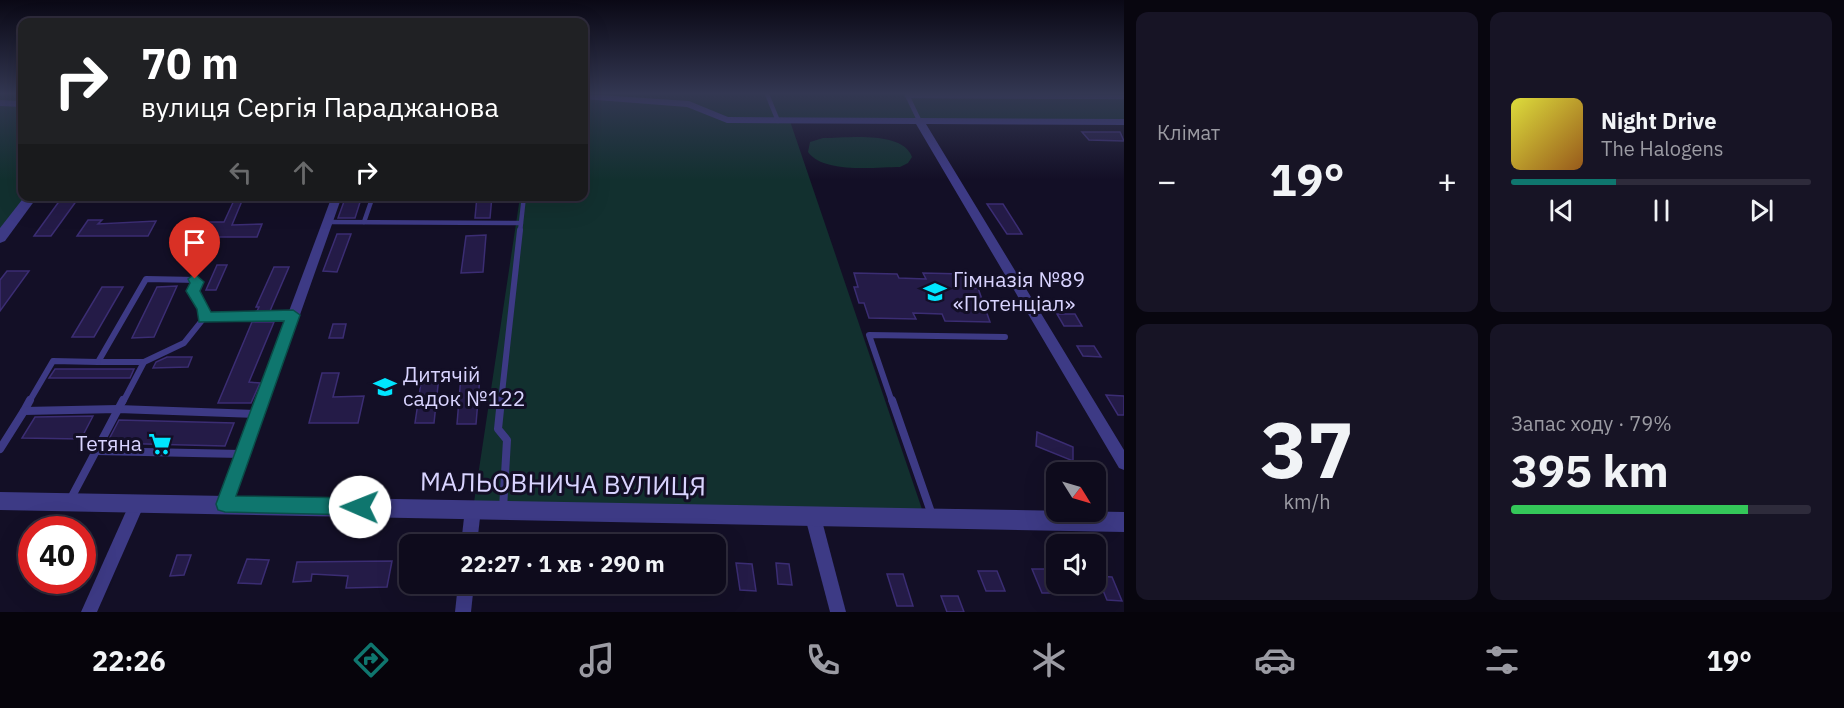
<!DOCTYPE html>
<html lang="uk">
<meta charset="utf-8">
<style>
body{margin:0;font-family:"IBM Plex Sans",sans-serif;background:#171425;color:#f1f3f6;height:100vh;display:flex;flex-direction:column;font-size:22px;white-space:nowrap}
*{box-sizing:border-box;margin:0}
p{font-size:20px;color:#9b9ba3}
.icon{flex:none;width:33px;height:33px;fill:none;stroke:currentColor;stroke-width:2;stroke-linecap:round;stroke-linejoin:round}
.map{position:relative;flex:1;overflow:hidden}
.sheet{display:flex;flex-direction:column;gap:12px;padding:12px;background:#08060f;width:720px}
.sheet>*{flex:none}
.top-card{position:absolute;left:18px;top:18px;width:570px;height:183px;border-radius:12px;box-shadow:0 6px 24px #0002,0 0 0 2px #2e2b3b;background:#202124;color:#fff;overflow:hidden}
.needle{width:39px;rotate:127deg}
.fabs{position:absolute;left:1046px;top:462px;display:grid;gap:12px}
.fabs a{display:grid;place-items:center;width:60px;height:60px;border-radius:12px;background:#0e0b1c;box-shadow:0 6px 24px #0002,0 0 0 2px #2e2b3b;font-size:30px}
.speed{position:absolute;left:18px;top:516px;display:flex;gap:12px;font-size:30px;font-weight:700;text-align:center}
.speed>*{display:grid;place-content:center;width:78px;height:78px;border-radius:50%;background:#0e0b1c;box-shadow:0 6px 24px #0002,0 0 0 2px #2e2b3b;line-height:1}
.speed .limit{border:9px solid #d22;background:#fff;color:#111}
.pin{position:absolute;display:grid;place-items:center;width:51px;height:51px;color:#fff;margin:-62px -26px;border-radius:50% 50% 50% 0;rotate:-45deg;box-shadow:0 0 6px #0007}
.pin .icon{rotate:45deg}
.me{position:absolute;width:66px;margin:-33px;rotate:271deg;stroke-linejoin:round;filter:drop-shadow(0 0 4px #0008)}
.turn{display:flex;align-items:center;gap:21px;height:126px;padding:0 24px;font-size:27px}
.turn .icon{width:78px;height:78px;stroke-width:2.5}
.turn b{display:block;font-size:42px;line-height:51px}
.lanes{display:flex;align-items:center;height:57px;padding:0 24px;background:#0003;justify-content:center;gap:30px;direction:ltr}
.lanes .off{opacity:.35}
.big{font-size:45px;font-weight:700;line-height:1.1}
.sheet .tile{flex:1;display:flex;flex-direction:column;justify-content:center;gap:9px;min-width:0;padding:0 21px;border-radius:12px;background:#171425}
.sheet .dial{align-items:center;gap:0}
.dial b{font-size:78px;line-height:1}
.song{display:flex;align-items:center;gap:18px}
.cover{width:72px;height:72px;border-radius:9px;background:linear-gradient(135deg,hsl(60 70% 55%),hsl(30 70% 35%))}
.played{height:6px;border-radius:3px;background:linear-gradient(90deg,#0f766e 35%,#2e2b3b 35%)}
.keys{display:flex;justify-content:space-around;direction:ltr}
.heat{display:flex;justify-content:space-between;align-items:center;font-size:33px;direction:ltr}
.charge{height:9px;border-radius:4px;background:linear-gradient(90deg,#34c759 79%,#2e2b3b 0)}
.sheet .tiles{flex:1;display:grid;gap:12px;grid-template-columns:repeat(2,1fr)}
.trip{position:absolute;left:399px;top:534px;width:327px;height:60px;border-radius:12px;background:#0e0b1c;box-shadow:0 6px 24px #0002,0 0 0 2px #2e2b3b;font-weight:700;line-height:60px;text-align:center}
.tabs{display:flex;height:96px;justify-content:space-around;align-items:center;background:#06040b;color:#9b9ba3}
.tabs .icon{width:42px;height:42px}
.tabs .active{color:#0f766e}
.tabs b{font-size:27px;color:#f1f3f6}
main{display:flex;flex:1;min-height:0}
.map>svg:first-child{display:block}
.green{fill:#12302f}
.building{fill:#241b47;stroke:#3b2d73;stroke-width:1.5}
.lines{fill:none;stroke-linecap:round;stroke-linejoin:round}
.service-far2{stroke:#3d3a85;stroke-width:4.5}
.service-far1{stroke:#3d3a85;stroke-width:6}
.service{stroke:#3d3a85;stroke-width:8}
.minor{fill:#3d3a85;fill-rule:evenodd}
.tertiary{fill:#3d3a85;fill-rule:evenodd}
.route{fill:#0f766e;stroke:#0a4d48;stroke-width:1.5}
.labels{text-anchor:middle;stroke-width:6;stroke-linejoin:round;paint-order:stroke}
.poi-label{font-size:21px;fill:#d9d4ff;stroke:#130f26;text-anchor:start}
.near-street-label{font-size:26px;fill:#d9d4ff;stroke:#130f26}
</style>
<main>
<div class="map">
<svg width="1124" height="612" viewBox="0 0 1124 612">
<rect width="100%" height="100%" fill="#130f26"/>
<g class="green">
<polygon points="0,94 22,94 22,196 32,197 0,238"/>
<polygon points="584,94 1124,94 1124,122 790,121 925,518 473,509 520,197 584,196"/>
<path d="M823 138C846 138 903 130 912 157L908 163 900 167C875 167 824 174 808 152L810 142Z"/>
</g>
<g class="building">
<polygon points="1082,132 1120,132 1124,141 1089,140"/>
<polygon points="63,196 80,196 51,236 34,236"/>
<polygon points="236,196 244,196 232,225 262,224 257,237 188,237 196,222 224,222"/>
<polygon points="346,196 362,196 355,218 338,218"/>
<polygon points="477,196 492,196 490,218 475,218"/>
<polygon points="987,204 1003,204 1022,234 1007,234"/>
<polygon points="88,220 102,220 98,224 156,221 148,236 77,236"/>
<polygon points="337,234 351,234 337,272 323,271"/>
<polygon points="486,235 483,272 461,273 466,236"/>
<polygon points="217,265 227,265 216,290 206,290"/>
<polygon points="274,267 289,267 270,311 257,311 259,307 256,307"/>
<polygon points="7,271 29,271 0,311 0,280"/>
<polygon points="854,273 897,274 899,278 926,279 923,273 964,274 971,288 978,288 990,322 945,321 942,314 913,313 916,319 869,318 864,303 859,303 854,287 858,287"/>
<polygon points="177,286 154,337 132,338 157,287"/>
<polygon points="102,287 123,287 94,337 72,337"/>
<polygon points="1057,314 1075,314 1082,326 1064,326"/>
<polygon points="252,322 274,322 249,382 260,383 251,403 218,403"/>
<polygon points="333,324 346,324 343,338 329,338"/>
<polygon points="1077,346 1094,346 1101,357 1083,356"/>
<polygon points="167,357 192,357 188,367 153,368 156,362"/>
<polygon points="55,369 134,369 130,378 49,378"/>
<polygon points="322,373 339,373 333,397 364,396 358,423 309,423"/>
<polygon points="422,376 439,376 434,423 415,423"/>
<polygon points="461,376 480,376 476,424 457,424"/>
<polygon points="1106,395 1124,396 1124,415 1118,415"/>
<polygon points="93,416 81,439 22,438 35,417"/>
<polygon points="119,420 234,423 225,446 107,443"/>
<polygon points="1037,432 1073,447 1073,461 1036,446"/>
<polygon points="177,555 191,555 184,575 170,576"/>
<polygon points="247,559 269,560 261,584 238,583"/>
<polygon points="392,561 387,587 346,588 348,576 312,574 311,581 293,582 297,562"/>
<polygon points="736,563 752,564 756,591 740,590"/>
<polygon points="776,563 789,564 792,585 778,584"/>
<polygon points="1032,569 1052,569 1056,584 1059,584 1063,593 1042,593"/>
<polygon points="978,571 997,571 1005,591 986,591"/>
<polygon points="887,574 903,574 913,606 897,606"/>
<polygon points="1097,576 1112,577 1122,601 1107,600"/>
<polygon points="941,596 958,596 964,612 947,612"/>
</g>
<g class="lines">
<g class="service-far2">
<polyline points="767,94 778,121"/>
<polyline points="907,95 920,122"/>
<polyline points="908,96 1124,97"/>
<polyline points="328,222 521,223"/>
<polyline points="364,222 373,196"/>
<polyline points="520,232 524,196"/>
</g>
<g class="service-far1">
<polyline points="144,362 98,362 146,279 197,280 193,291 204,308 204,318"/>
<polyline points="29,402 53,361 98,362"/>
<polyline points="123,402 144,362 184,343 204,318 293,315"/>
<polyline points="501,402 520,230"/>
<polyline points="892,402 869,335 1005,337"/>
</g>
<g class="service">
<polyline points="501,400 498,429 507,440 503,509"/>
<polyline points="892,400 932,515"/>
<polyline points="24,411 30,400"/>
<polyline points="0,449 24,411 118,409 257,414"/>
<polyline points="96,451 241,454"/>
<polyline points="70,500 123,400"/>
</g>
<g class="minor">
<polygon points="584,94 689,101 728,117 1124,119 1124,125 926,124 1124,450 1124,470 1119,468 916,124 727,123 687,107 584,99"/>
<polygon points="332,196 342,196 233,504 230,509 225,511 220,509 217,504"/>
<polygon points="137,496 142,498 145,503 97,612 81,612 132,498"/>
<polygon points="473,501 478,504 481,509 477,544 461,544 465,509 468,504"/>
<polygon points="813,509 818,512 821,517 846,612 830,612 805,517 808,512"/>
<polygon points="458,584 474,584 471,612 455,612"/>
</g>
<g class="tertiary">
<polygon points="0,100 22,101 22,107 0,106"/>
<polygon points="25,196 38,196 5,241 0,243 0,228"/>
<polygon points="0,492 1124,512 1124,532 0,510"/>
</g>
</g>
<linearGradient id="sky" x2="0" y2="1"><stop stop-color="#0a0815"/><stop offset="0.52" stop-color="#333752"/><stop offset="1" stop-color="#333752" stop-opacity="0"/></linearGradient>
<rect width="1124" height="180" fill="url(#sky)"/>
<polygon class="route" points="195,274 204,282 200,291 211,312 293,310 300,315 236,496 360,498 366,501 369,507 366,513 360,515 225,512 218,510 216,504 284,321 199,322 197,309 186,291 190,283 188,279"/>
<defs>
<g id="school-bare" transform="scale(1.8)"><path d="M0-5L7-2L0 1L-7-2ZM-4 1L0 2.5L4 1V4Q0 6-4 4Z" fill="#00e5ff" stroke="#130f26" stroke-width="2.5" paint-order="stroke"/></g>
<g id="supermarket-bare" transform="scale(1.8)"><path d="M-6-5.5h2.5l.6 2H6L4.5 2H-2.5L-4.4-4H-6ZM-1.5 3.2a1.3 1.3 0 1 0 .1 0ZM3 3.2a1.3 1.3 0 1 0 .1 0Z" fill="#00e5ff" stroke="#130f26" stroke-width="2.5" paint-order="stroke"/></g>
</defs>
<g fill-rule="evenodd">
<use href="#school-bare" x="935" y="292"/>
<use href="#school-bare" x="385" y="387"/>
<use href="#supermarket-bare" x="160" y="444"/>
</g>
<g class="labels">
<g class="poi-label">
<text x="953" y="287">Гімназія №89<tspan x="953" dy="24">«Потенціал»</tspan></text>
<text x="403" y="382">Дитячій<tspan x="403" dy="24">садок №122</tspan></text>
<text x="142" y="451" text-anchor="end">Тетяна</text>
</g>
<g class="near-street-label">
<text transform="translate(563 484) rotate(1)" y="9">МАЛЬОВНИЧА ВУЛИЦЯ</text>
</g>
</g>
</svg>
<div class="fabs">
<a><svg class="needle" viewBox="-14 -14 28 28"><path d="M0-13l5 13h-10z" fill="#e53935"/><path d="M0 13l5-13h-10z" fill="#9b9ba3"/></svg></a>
<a><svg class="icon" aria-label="sound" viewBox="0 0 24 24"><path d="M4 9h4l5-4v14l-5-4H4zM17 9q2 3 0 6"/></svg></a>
</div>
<div class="speed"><div class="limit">40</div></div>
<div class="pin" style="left:195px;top:279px;background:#d93025"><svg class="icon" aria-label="arrive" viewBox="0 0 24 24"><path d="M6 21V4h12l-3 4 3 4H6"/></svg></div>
<svg class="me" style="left:360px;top:507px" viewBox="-20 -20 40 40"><circle r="19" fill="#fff"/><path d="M0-13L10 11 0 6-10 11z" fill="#0f766e"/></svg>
<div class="trip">22:27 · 1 хв · 290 m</div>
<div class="top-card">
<div class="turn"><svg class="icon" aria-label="right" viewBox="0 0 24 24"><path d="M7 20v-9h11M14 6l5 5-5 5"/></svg><div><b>70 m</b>вулиця Сергія Параджанова</div></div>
<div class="lanes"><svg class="icon off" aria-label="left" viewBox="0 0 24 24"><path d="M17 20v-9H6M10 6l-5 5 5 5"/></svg><svg class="icon off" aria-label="ahead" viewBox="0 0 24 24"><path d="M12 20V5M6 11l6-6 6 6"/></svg><svg class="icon" aria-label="right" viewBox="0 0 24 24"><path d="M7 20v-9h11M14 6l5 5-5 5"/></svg></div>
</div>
</div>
<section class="sheet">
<div class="tiles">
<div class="tile"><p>Клімат</p>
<div class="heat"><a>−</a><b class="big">19°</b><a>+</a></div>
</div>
<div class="tile">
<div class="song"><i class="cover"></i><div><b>Night Drive</b><p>The Halogens</p></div></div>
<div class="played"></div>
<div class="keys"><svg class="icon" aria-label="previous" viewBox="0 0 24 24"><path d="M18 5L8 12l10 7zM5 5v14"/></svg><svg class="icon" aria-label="pause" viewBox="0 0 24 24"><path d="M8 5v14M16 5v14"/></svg><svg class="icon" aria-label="next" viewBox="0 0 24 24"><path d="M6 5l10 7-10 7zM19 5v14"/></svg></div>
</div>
<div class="tile dial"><b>37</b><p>km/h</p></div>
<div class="tile"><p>Запас ходу · 79%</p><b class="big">395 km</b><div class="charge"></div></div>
</div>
</section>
</main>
<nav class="tabs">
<b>22:26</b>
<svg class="icon active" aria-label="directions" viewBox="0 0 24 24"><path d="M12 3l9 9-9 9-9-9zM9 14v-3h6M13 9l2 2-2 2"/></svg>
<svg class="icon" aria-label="music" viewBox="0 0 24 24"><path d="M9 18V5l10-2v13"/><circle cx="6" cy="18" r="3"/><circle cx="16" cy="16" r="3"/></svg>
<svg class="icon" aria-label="phone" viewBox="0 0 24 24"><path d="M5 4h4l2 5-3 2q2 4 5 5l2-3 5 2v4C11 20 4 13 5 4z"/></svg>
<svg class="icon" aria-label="climate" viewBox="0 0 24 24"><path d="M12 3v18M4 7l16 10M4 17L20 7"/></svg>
<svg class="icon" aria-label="car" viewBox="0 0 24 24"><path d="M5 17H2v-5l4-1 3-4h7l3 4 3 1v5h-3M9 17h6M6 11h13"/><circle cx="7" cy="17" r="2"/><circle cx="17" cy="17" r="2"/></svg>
<svg class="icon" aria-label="filters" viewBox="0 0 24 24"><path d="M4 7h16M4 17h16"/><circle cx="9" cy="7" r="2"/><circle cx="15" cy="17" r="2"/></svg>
<b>19°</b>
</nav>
